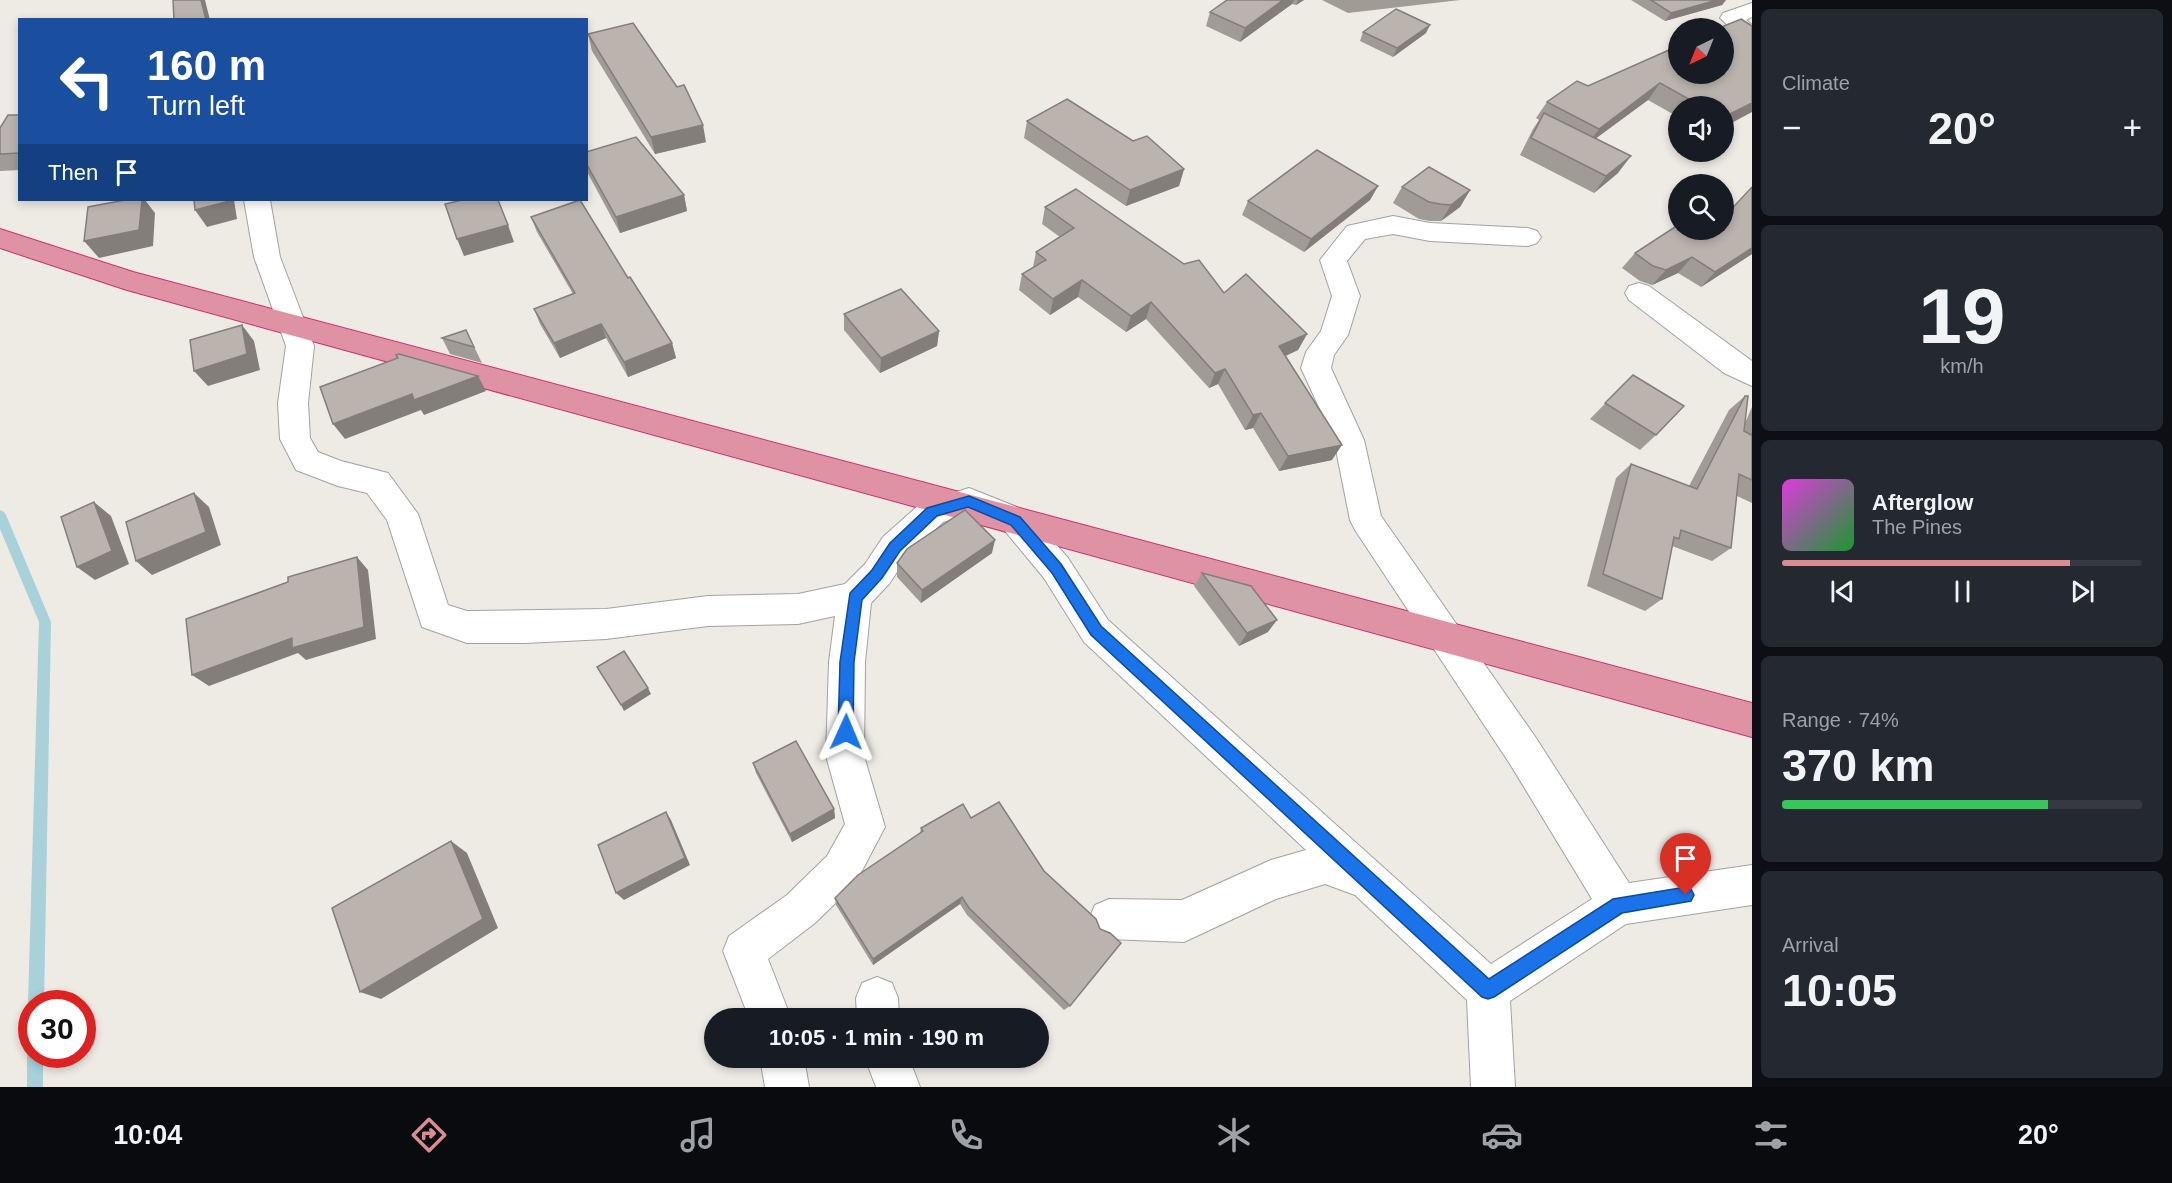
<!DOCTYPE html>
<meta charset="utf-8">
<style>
body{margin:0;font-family:Arial,sans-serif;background:#242831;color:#f1f3f6;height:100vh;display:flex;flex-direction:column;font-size:22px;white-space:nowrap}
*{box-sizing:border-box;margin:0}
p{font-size:20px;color:#9ea1a6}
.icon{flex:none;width:33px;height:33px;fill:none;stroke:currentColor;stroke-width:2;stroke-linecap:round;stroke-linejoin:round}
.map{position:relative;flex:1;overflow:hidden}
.details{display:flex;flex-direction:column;gap:9px;padding:9px;background:#0d0f14;width:420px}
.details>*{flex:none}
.guide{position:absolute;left:18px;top:18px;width:570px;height:183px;border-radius:0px;box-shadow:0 3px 9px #0003;background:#1a4fa0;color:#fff;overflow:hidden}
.needle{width:39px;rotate:223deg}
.tools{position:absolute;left:1668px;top:18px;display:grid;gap:12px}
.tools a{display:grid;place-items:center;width:66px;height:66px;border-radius:50%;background:#171b24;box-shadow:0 3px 9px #0003;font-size:30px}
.speed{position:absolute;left:18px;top:990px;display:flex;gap:12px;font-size:30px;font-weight:700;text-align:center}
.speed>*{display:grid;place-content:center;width:78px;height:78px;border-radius:50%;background:#171b24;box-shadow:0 3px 9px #0003;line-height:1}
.speed .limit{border:9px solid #d22;background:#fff;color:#111}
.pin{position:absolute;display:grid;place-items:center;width:51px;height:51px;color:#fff;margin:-62px -26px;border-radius:50% 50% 50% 0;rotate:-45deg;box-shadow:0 0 6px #0007}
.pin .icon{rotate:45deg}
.me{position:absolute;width:66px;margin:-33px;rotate:1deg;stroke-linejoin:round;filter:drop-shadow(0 0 4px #0008)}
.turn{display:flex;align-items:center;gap:21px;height:126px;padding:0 30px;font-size:27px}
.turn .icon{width:78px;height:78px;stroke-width:2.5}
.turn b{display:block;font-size:42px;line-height:51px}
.then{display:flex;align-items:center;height:57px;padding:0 30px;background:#0003;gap:12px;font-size:22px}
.big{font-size:45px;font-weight:800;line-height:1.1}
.details .tile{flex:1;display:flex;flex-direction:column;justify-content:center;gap:9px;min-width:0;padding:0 21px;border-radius:9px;background:#242831}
.details .dial{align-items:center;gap:0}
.dial b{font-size:78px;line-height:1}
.song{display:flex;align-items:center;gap:18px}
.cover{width:72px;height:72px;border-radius:9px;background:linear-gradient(135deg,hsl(300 70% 55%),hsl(130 70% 35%))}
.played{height:6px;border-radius:3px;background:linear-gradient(90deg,#da8c92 80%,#363941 80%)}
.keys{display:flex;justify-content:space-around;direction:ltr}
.heat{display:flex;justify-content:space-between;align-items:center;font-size:33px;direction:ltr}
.charge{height:9px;border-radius:4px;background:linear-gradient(90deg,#34c759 74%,#363941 0)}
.trip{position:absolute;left:704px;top:1008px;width:345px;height:60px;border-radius:30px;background:#171b24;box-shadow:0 3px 9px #0003;font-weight:800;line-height:60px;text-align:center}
.tab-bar{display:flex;height:96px;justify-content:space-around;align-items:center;background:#090b0e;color:#9ea1a6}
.tab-bar .icon{width:42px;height:42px}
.tab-bar .selected{color:#da8c92}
.tab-bar b{font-size:27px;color:#f1f3f6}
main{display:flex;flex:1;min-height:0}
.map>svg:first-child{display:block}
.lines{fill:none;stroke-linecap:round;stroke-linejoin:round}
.stream{fill:#a8d1d9;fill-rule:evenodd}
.street-casing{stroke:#a2a2a2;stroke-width:2}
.highway-casing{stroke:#ce306f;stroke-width:2}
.street{fill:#fff;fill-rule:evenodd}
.highway{fill:#e092a5;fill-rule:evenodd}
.wall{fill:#a19b96}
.shaded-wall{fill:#837e7a}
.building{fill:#bbb4ae;stroke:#837e7a;stroke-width:1.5}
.route{fill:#1a73e8;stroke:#114b97;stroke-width:1.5}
</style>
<main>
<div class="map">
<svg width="1752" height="1087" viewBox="0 0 1752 1087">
<rect width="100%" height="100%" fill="#eeebe5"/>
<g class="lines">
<g class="stream">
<polygon points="0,510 4,512 6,515 51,622 44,1004 32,1004 32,1010 28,1004 39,622 0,529"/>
<polygon points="32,1047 32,1054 43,1054 43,1087 27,1087 27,1054"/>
</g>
<g class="street-casing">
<g id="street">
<polygon points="1752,3 1752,17 1746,20 1752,25 1752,43 1744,41 1720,18 1723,13"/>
<polygon points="244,200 270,200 280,257 314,346 308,403 310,438 318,452 341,461 388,473 418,514 448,605 467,611 606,609 708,596 798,594 845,584 865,564 883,537 921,503 969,488 1027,511 1068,558 1108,620 1491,964 1592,899 1510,764 1355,530 1350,520 1334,440 1301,368 1306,352 1321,331 1332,296 1320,260 1347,226 1393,216 1430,223 1528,228 1537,231 1541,237 1537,243 1528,246 1430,241 1393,234 1365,239 1347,261 1360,296 1348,335 1334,355 1331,368 1364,440 1381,516 1536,738 1629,883 1752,865 1752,905 1626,924 1510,1001 1515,1087 1471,1087 1467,1000 1355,895 1325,884 1276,899 1184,942 1109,939 1095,933 1089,919 1095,905 1109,899 1182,900 1271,860 1306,850 1084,642 1044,578 1005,531 968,515 943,522 907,557 889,584 871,603 865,662 864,756 885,827 855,884 815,923 768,959 791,1018 749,1018 723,951 729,936 787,895 827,856 845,824 826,756 829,662 835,616 798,624 708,626 606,639 525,643 467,643 422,627 387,520 367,493 338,486 296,470 280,439 278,403 286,346 254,257"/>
<polygon points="1639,283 1649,286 1752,361 1752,386 1724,373 1629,300 1625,293 1629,286"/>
<polygon points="877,977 892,983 898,998 899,1018 857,1018 856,998 862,983"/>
<polygon points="760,1058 804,1058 809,1087 765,1087"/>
<polygon points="865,1058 909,1058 920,1087 876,1087"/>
</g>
</g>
<g class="highway-casing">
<polygon id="highway" points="0,229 133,272 1752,703 1752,737 127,290 0,248"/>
</g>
<use href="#street" class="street"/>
<use href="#highway" class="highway"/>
</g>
<g class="wall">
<polygon points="1227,0 1304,0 1296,5 1292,4 1240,42 1206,26 1210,12"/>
<polygon points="1322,0 1460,0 1348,13"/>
<polygon points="1631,0 1726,0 1722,5 1665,21"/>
<polygon points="1363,32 1426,33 1393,57 1360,41"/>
<polygon points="588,34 706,142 655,154 592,51"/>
<polygon points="1678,46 1724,106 1678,106 1678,117 1648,100 1596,138 1618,173 1594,193 1520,155 1533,129 1539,120 1536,118 1547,102 1588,86"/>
<polygon points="20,115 20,170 0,171 0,128"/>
<polygon points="1027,121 1133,141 1184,169 1179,186 1126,206 1024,138"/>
<polygon points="586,152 684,195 687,211 620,233 586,170"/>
<polygon points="1378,186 1370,200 1304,252 1242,215 1248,201"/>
<polygon points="1402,187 1470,190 1460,207 1441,221 1430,221 1419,219 1393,203"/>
<polygon points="1752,187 1752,254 1701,287 1678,273 1652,285 1640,281 1622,268 1635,253 1724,230"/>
<polygon points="1045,207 1224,293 1307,334 1298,350 1286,356 1332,460 1279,471 1253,428 1245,430 1218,384 1209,388 1146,319 1126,332 1078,297 1050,315 1019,290 1022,274 1033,267 1036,252 1060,237 1042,224"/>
<polygon points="531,217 628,278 672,343 676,358 628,377 606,338 560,358 540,324 534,309 573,294 537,232"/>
<polygon points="844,314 939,331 937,346 880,373 844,330"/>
<polygon points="466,330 482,363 450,354 442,338"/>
<polygon points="1633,375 1656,435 1640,450 1590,419"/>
<polygon points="1745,396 1745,423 1752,407 1752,503 1737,496 1731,548 1712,561 1672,546 1662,599 1645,611 1587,586 1616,478 1631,464 1689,486 1729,410"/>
<polygon points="992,553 921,603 897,577 897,563"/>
<polygon points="1202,573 1268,632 1239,646 1194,586"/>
<polygon points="753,763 834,809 835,818 792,842 756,773"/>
<polygon points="971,818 1044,871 1100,929 1070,1006 1064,1010 967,915 960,904 873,965 836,905 835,898 920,833 921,828"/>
</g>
<g class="shaded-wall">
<polygon points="201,0 205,0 210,20 206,20"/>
<polygon points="1283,0 1294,0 1292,4 1240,42 1245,28"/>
<polygon points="1298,0 1304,0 1296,5"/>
<polygon points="1717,0 1726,0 1722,5 1665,21 1671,13"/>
<polygon points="1430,25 1426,33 1393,57 1397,48"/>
<polygon points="1660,83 1648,100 1587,145 1599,129"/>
<polygon points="1752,103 1752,112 1724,127 1724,117"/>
<polygon points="703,125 706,142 655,154 651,137"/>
<polygon points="1631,156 1618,173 1594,193 1606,176"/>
<polygon points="1184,169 1179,186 1126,206 1130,190"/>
<polygon points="1378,186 1370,200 1304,252 1311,239"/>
<polygon points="1470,190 1460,207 1441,221 1451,205"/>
<polygon points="684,195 687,211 620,233 616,217"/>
<polygon points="142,200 145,200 155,213 153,246 99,258 84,241"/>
<polygon points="226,200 234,200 237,219 207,227 195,210"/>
<polygon points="508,225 514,242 464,256 457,239"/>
<polygon points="1752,248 1752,254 1701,287 1715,272"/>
<polygon points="1692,257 1678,273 1652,285 1666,270"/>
<polygon points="1082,280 1078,297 1050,315 1053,299"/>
<polygon points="1151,302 1146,319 1126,332 1131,316"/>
<polygon points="601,324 606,338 560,358 554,343"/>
<polygon points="242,325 254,341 260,370 208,386 194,371"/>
<polygon points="939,331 937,346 880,373 881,358"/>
<polygon points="1307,334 1298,350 1271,362 1279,346"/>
<polygon points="672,343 676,358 628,377 624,362"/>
<polygon points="1225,369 1218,384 1209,388 1215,373"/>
<polygon points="478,376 486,391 424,415 421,410 345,439 333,424 412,394"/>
<polygon points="1261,413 1253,428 1245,430 1253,415"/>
<polygon points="1342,445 1332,460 1279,471 1288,456"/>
<polygon points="194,493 209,507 221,545 152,575 136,561"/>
<polygon points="94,502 111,516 129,564 95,580 77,567"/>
<polygon points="995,540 992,553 921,603 922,590"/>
<polygon points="357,557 368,570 376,639 306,660 298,653 209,686 192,675"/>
<polygon points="1277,620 1268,632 1239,646 1247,633"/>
<polygon points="648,688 651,694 624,711 621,705"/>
<polygon points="834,809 835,818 792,842 790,834"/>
<polygon points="666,812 671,820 690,865 624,900 616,893"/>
<polygon points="451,841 467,853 498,928 381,999 360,992"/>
<polygon points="962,897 960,904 873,965 873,959"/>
</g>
<g class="building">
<polygon points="173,0 201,0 206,20 174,20"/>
<polygon points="1227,0 1283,0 1245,28 1210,12"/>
<polygon points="1651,0 1717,0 1671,13"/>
<polygon points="1396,9 1430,25 1397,48 1363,32"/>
<polygon points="1741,19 1752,26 1752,103 1724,117 1724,106 1701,106 1660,83 1599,129 1547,102 1577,81 1588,86 1678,46 1678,74 1724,74 1724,28 1719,28"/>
<polygon points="633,23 677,87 684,85 703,125 651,137 588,34"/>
<polygon points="1067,99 1133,141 1147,136 1184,169 1130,190 1027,121"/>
<polygon points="1544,113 1631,156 1606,176 1531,138"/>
<polygon points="8,115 20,115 20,153 0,154 0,128"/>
<polygon points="636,137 684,195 616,217 586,163 586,152"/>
<polygon points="1317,150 1378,186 1311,239 1248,201"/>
<polygon points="1429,167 1470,190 1451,205 1440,204 1429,202 1402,187"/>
<polygon points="1752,187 1752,248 1715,272 1692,257 1666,270 1653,266 1635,253 1678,225 1678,230 1724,230 1724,217"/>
<polygon points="1076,189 1184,264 1199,260 1224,293 1246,274 1307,334 1279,346 1342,445 1288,456 1261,413 1253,415 1225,369 1215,373 1151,302 1131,316 1082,280 1053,299 1022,274 1046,260 1036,252 1074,228 1045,207"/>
<polygon points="125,200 142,200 139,230 84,241 88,207"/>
<polygon points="194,200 226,200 226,202 195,210"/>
<polygon points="462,200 498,200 508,225 457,239 445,204"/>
<polygon points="580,200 628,278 630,277 672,343 624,362 601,324 554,343 534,309 575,293 531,217"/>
<polygon points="901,289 939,331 881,358 844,314"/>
<polygon points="242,325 247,354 194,371 190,340"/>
<polygon points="466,330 474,347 442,338"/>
<polygon points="399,354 478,376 414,400 412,394 333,424 320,387 398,358 396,355"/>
<polygon points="1633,375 1684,406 1656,435 1605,403"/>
<polygon points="1745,396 1748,396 1744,431 1751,435 1752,433 1752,480 1739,474 1731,548 1681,530 1679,539 1674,537 1662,599 1603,574 1631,464 1697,489"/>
<polygon points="194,493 206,532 136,561 126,522"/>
<polygon points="94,502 112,551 77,567 61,517"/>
<polygon points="965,510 995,540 922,590 897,563 907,549"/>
<polygon points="357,557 364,627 292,648 292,638 192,675 186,619 288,582 288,577"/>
<polygon points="1202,573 1251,586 1277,620 1247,633"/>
<polygon points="624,651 648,688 621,705 597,667"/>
<polygon points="796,741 834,809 790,834 753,763"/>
<polygon points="999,802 1044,871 1096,919 1100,929 1110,933 1121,943 1070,1006 969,908 962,897 873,959 835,898 858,875 923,831 921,828 963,804 971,818"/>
<polygon points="666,812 685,858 616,893 598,845"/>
<polygon points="451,841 483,919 360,992 332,908"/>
</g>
<polygon class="route" points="969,496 1020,517 1061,564 1101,626 1489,979 1613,899 1686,887 1691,889 1694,895 1691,901 1622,913 1494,997 1488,999 1482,997 1091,635 1052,573 1011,525 968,507 937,516 900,551 882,578 862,600 854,662 853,732 851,737 846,739 840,737 838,732 840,662 850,593 872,570 890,543 927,508"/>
</svg>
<div class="tools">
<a><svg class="needle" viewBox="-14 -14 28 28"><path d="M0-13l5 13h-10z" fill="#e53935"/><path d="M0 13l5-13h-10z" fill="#9ea1a6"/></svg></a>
<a><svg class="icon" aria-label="sound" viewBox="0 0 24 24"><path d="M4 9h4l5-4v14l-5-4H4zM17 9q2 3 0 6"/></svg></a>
<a><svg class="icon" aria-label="search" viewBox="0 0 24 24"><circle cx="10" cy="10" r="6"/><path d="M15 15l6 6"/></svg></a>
</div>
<div class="speed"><div class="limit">30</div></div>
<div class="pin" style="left:1686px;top:895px;background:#d93025"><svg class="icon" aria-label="arrive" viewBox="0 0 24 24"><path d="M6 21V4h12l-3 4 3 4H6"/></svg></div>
<svg class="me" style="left:846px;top:732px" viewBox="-20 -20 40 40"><path d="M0-17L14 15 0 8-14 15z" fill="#1a73e8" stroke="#fff" stroke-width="4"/></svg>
<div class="trip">10:05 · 1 min · 190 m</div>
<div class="guide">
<div class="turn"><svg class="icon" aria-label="left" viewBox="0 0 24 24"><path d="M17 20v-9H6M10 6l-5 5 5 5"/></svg><div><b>160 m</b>Turn left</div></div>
<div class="then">Then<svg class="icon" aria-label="arrive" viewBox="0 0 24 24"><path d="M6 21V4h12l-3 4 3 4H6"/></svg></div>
</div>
</div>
<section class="details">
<div class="tile"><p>Climate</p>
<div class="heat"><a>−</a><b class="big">20°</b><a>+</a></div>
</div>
<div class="tile dial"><b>19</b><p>km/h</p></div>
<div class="tile">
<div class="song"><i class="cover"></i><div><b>Afterglow</b><p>The Pines</p></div></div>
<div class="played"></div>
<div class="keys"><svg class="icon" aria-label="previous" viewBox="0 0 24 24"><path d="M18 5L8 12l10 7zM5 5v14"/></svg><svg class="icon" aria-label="pause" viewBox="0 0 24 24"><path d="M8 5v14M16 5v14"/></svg><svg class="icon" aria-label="next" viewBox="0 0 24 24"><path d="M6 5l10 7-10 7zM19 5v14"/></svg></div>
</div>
<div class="tile"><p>Range · 74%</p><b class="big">370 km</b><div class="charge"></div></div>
<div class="tile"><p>Arrival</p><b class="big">10:05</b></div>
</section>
</main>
<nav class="tab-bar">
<b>10:04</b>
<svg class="icon selected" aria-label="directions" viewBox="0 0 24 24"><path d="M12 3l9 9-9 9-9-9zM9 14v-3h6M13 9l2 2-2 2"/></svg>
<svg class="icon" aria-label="music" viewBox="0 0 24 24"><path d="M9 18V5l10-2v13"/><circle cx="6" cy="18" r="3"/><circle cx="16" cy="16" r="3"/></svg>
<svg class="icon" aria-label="phone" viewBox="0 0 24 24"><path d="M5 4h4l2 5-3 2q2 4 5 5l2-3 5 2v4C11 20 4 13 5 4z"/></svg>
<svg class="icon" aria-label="climate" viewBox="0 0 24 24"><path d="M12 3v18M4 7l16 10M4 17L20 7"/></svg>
<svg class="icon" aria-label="car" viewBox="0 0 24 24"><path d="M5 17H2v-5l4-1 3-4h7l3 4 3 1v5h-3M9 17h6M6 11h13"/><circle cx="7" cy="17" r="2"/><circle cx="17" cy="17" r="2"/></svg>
<svg class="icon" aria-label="filters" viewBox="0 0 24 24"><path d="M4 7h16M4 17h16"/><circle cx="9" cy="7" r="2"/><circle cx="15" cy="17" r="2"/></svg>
<b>20°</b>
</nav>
